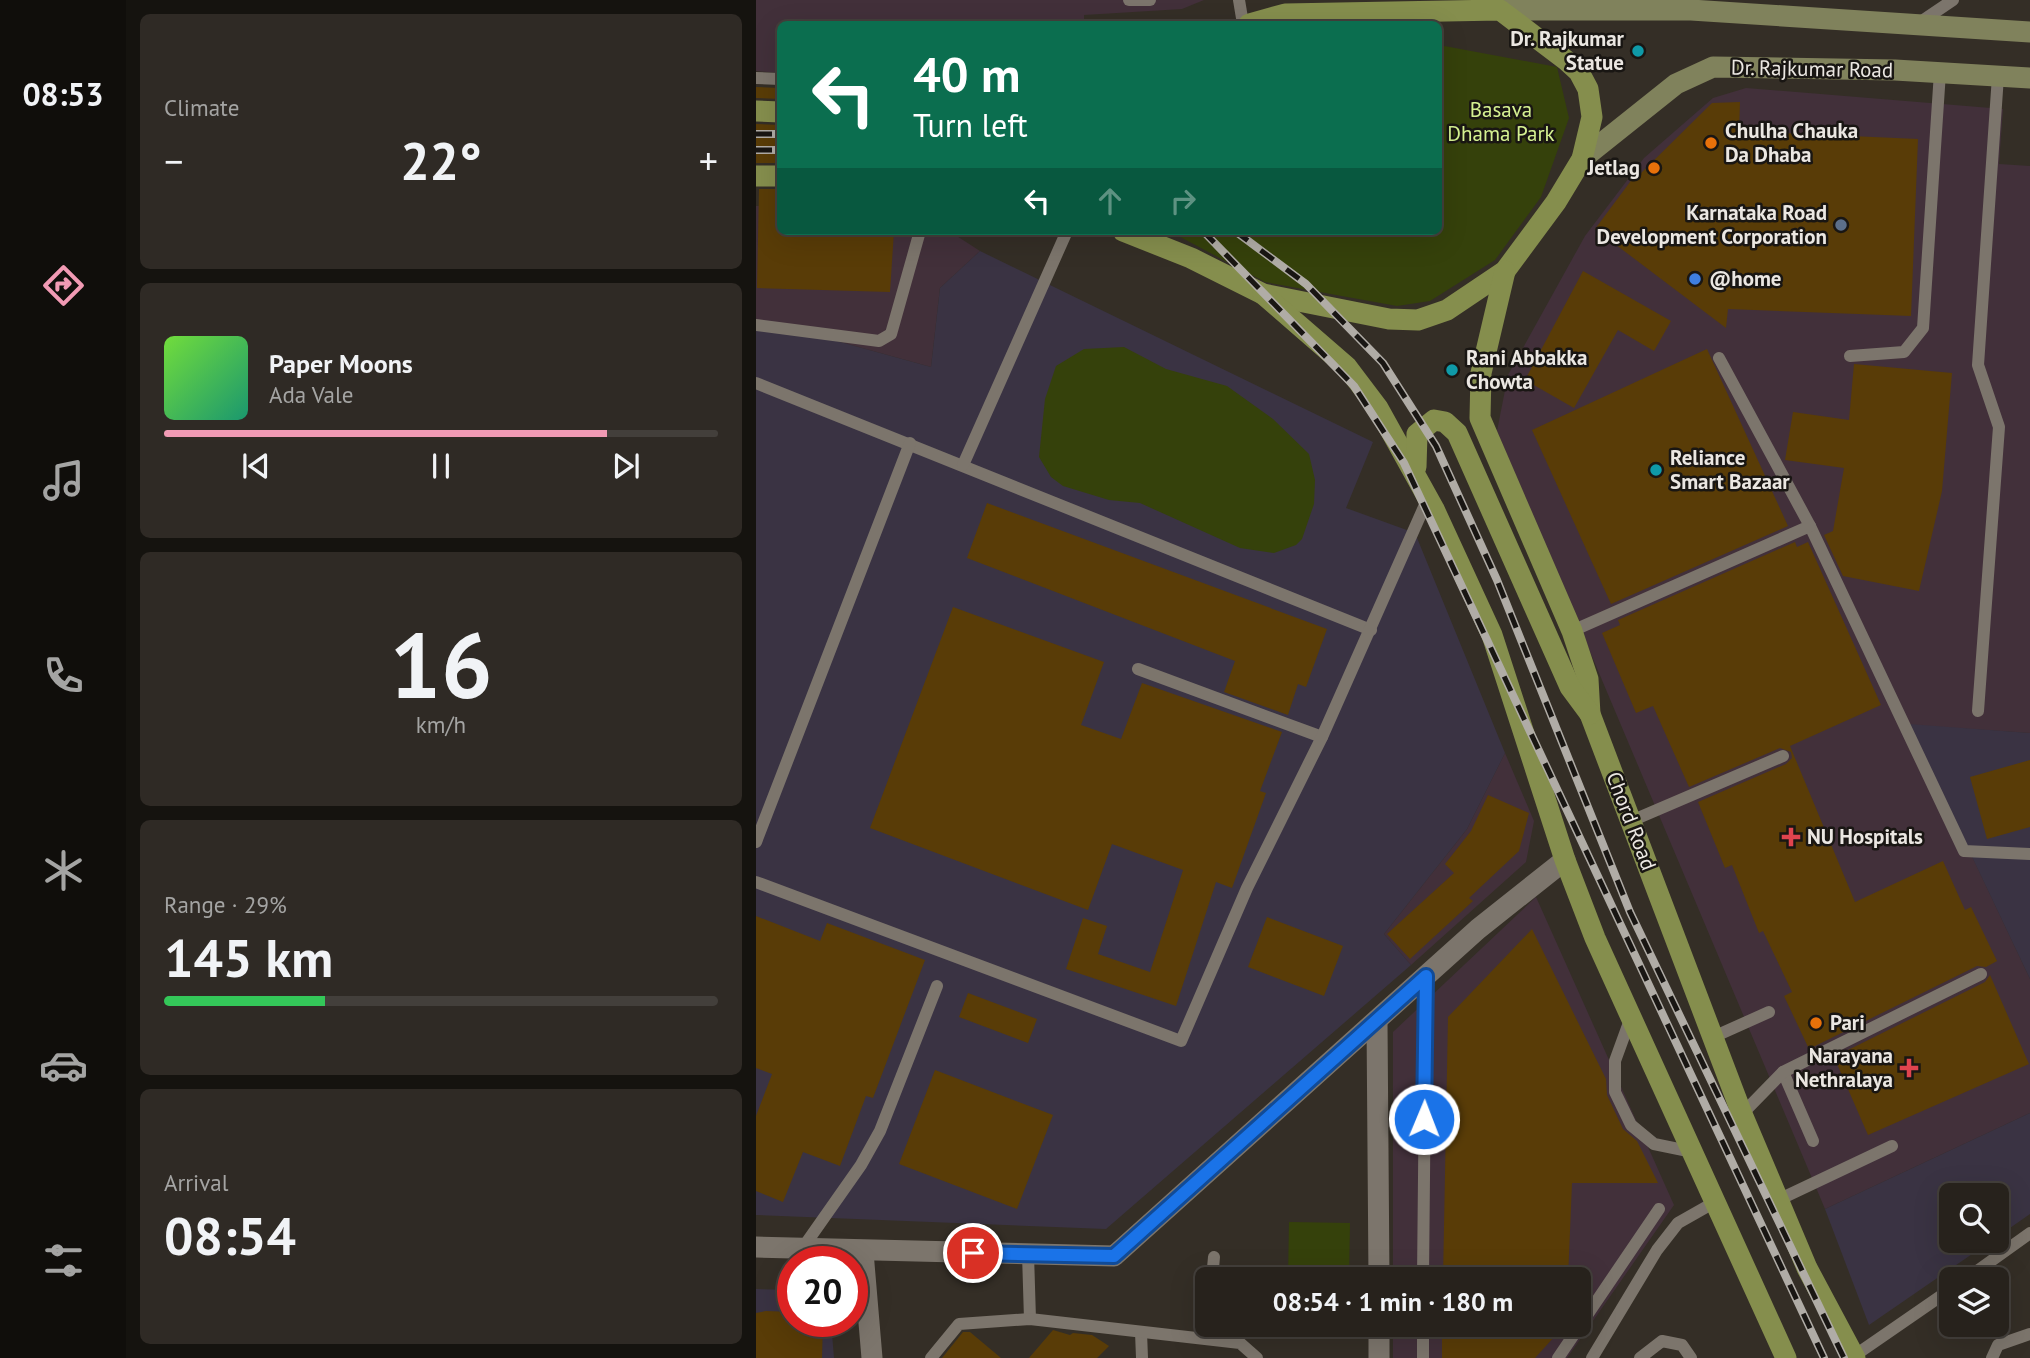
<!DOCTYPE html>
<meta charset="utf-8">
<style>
body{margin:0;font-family:"PT Sans",sans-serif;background:#2f2a25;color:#f1f3f6;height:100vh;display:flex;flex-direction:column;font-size:26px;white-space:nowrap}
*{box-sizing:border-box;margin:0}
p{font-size:23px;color:#a4a4a3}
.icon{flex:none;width:38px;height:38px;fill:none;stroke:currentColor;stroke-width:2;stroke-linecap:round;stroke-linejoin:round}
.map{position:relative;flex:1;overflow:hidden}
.drawer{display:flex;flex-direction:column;gap:14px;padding:14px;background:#15130f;width:630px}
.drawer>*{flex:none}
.guide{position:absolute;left:21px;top:21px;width:665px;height:214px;border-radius:10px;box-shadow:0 7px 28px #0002,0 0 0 2px #433f3b;background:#0b6e4f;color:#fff;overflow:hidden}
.fabs{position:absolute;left:1183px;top:1183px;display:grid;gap:14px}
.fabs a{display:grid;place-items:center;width:70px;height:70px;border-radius:10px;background:#27221c;box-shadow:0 7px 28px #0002,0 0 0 2px #433f3b;font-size:35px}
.speed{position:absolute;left:21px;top:1246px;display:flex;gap:14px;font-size:35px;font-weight:700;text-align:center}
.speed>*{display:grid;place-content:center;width:91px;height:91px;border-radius:50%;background:#27221c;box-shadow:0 7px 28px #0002,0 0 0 2px #433f3b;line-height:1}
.speed .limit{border:10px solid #d22;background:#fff;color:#111}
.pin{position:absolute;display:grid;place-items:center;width:60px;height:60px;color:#fff;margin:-30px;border:4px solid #fff;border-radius:50%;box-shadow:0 2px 7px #0007}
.me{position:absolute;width:77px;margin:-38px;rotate:1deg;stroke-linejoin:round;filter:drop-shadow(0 0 5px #0008)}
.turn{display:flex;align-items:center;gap:24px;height:147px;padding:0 21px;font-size:32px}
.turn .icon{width:91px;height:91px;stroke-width:2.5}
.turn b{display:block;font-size:49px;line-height:60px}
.lanes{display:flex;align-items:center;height:66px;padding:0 21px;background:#0003;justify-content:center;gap:35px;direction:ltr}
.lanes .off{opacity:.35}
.big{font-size:52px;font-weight:700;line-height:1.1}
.drawer .widget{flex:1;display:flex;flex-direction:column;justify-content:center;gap:10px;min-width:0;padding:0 24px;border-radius:10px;background:#2f2a25}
.drawer .dial{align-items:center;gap:0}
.dial b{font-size:91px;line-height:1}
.song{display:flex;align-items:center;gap:21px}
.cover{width:84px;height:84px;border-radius:10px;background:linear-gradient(135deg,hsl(100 70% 55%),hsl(160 70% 35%))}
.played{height:7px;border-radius:4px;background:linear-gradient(90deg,#f19ab4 80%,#433f3b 80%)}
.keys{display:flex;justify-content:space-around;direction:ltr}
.heat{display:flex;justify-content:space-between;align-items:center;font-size:38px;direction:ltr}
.charge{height:10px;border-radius:5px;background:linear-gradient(90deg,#34c759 29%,#433f3b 0)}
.trip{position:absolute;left:439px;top:1267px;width:396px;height:70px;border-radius:10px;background:#27221c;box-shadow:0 7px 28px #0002,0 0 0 2px #433f3b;font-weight:700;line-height:70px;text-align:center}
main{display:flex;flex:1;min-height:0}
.menu{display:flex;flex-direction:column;width:126px;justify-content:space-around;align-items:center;background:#100e0b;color:#a4a4a3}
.menu .icon{width:49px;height:49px}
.menu .on{color:#f19ab4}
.menu b{font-size:32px;color:#f1f3f6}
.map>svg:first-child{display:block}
.commercial{fill:#42303a}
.industrial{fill:#3a3343}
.green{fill:#35410b}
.building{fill:#593c07}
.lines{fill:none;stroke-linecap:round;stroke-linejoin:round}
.service{stroke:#7c756c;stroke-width:12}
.minor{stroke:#7c756c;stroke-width:21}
.tertiary{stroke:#7c756c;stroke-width:21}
.secondary{stroke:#80825c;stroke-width:21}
.primary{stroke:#858e4d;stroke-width:21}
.rail-casing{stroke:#b0aca6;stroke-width:8}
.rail{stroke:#191613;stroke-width:5;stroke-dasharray:16;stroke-linecap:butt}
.route-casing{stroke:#114b97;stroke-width:18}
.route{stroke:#1a73e8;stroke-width:12}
.culture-dot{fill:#0f9aa8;stroke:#191613;stroke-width:2.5}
.food-dot{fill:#e8710a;stroke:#191613;stroke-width:2.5}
.service-dot{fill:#5c6f8a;stroke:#191613;stroke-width:2.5}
.shop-dot{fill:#3f7fe0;stroke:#191613;stroke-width:2.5}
.health-dot{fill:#e0444e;stroke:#191613;stroke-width:2.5}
.labels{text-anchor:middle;stroke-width:5;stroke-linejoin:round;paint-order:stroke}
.poi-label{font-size:21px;font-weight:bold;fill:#ebe7e2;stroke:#191613;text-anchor:start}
.street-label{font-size:21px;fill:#ebe7e2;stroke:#191613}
.park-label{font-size:21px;fill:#d5f191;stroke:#191613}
</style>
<main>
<nav class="menu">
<b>08:53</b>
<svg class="icon on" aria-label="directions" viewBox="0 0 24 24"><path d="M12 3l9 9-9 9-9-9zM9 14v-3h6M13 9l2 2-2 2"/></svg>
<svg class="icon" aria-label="music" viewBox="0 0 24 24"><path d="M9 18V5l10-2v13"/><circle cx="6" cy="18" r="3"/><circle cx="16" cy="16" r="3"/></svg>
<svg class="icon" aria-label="phone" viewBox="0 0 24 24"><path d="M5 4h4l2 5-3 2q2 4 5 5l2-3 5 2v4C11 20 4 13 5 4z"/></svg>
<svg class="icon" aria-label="climate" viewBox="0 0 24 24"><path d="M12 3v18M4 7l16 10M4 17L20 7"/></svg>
<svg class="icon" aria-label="car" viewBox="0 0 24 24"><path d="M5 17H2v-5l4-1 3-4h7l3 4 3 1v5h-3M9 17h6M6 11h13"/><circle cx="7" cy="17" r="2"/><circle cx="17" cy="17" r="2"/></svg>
<svg class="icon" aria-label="filters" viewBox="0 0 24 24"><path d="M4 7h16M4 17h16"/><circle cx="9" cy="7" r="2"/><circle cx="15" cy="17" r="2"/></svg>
</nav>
<section class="drawer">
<div class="widget"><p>Climate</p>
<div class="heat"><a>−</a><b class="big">22°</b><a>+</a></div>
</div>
<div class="widget">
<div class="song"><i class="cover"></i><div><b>Paper Moons</b><p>Ada Vale</p></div></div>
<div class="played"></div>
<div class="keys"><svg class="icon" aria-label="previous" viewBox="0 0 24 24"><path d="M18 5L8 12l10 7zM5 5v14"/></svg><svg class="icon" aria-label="pause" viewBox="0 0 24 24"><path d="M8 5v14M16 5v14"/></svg><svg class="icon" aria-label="next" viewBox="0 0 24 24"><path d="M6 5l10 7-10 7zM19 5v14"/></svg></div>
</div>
<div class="widget dial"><b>16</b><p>km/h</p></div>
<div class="widget"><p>Range · 29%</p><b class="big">145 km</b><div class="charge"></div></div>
<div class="widget"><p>Arrival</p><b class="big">08:54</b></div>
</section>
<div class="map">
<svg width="1274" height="1358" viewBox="0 0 1274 1358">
<rect width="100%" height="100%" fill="#342e26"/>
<g class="commercial">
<polygon points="0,0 448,0 426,9 328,15 328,24 24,24 24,73 0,71"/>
<polygon points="990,88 1247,109 1243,164 1274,166 1274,733 1154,725 1274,979 1274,1113 1069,1209 741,431 752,375 829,236 888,158 957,98"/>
<polygon points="0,206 24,206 24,231 193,231 224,251 184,288 175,367 19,324 0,323"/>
<polygon points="749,753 778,821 770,862 655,965 628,934 711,829"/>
<polygon points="780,897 918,1205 811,1358 637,1358 637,1325 822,1325 822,1279 637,1279 637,1032"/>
</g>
<g class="industrial">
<polygon points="224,251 617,442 590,508 659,533 749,753 711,829 628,934 655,965 350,1229 0,1215 0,323 19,324 175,367 184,288"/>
<polygon points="1153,724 1274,733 1274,979"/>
<polygon points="1274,1113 1274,1214 1241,1237 1241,1195 1195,1195 1195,1241 1235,1241 1113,1325 1069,1209"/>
<polygon points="0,1289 37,1290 37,1321 75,1321 78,1358 0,1358"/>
</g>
<g class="green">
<polygon points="683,45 801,67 813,118 785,197 739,260 674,301 641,306 509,282 413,231 682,231"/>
<polygon points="368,347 410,369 471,386 517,419 553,454 559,480 558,504 546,539 540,545 518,553 484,548 384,503 353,500 307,486 295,477 283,457 289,399 300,366 328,349"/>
<polygon points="533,1222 594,1223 593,1279 532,1279"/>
<polygon points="532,1325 593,1325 593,1336 532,1335"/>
</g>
<g class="building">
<polygon points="0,87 24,88 24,99 0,98"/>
<polygon points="984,102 983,131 1162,139 1155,316 972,309 970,328 839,229 877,178 879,179 956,103"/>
<polygon points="0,124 24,125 24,163 0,163"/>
<polygon points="3,189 24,189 24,231 138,231 134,292 1,288"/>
<polygon points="827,271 915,321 898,351 862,330 818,408 769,380"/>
<polygon points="951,349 1032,526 855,604 776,430"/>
<polygon points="1098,364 1196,373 1186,491 1163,591 1087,576 1068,535 1077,531 1088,468 1029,460 1037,412 1093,420"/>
<polygon points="231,503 571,629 550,687 542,684 532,715 468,692 479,661 211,558"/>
<polygon points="1039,542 1041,547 1052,542 1125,705 1034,746 1099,902 1187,861 1209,910 1215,907 1241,961 1230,967 1221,966 1053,1049 1028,996 1036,992 1007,931 1003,933 976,865 969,868 942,802 1030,764 1036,758 1035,752 1024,748 933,787 897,706 880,713 846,633 864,625 862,620"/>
<polygon points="197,607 348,662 325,725 365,739 386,683 526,732 504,791 510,793 476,888 460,882 420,1006 310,969 327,918 351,926 342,954 394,972 427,870 356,844 332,910 114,828"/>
<polygon points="1274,760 1274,827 1231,839 1214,777"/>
<polygon points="732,795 773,813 763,851 713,898 717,901 654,959 631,934 698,873 689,864 715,831"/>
<polygon points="0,916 64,941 71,923 169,960 117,1098 110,1096 84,1166 47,1152 27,1202 0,1191 0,1116 16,1074 0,1068"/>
<polygon points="511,917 587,946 568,996 492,967"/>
<polygon points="776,929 850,1079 851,1095 867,1129 881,1141 902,1183 816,1183 812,1279 687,1279 692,1017"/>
<polygon points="1234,975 1273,1064 1112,1135 1078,1057 1229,982"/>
<polygon points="212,993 281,1019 272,1043 203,1017"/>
<polygon points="179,1070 297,1115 261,1209 143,1164"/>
<polygon points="10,1311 37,1312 37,1321 67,1321 66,1358 0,1358 0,1313"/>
<polygon points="686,1325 809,1325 779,1358 686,1358"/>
<polygon points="297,1330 314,1335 317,1333 336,1335 353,1346 341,1358 273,1358"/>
<polygon points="207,1332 214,1332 245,1358 186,1358"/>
</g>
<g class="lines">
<g class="service">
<polyline points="373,0 394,0"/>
<polyline points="483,0 487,24"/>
<polyline points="1163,23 1197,0"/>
<polyline points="0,78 24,79"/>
<polyline points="0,325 123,341 135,334 164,231"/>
<polyline points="1094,356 1148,352 1167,328 1184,72"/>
<polyline points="0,383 615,630"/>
<polyline points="207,465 311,231"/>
<polyline points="1054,526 1208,851 1274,854"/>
<polyline points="816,631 1054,526 963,358"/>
<polyline points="382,669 566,737"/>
<polyline points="1222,711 1243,427 1222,365 1242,76"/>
<polyline points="875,821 1027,756"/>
<polyline points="0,842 154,443"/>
<polyline points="0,882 425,1041 491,888 566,737 672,498"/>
<polyline points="875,1017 859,1061 859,1092 875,1125 898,1144 937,1152"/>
<polyline points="955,1038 1013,1012"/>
<polyline points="1027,1072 1057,1141"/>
<polyline points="986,1114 1027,1072 1225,974"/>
<polyline points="1022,1200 1136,1146"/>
<polyline points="46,1249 105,1165 124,1131 181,986"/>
<polyline points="272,1254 274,1319"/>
<polyline points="456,1279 458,1257"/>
<polyline points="667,1279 670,976"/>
<polyline points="1210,1279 1274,1233"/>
<polyline points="385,1332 386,1358"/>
<polyline points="453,1339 454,1325"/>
<polyline points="1098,1356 1195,1289"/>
<polyline points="175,1358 203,1324 274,1319 484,1343 501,1358"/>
<polyline points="667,1358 667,1325"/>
<polyline points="802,1358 903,1209"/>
<polyline points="836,1358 901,1250 922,1223 959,1202"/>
<polyline points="884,1358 906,1341 926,1345 935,1358"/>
<polyline points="1236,1358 1242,1345 1274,1334"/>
</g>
<g class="minor">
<polyline points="621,1022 623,1279"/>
<polyline points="107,1252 116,1358"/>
<polyline points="623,1325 623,1358"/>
</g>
<polyline class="tertiary" points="0,1247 358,1256 722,929 809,860"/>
<g class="secondary">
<polyline points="744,10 935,10 1274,32"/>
<polyline points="826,159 920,84 957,67 1139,70 1274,78"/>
</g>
<g class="primary">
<polyline points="0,111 24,112"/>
<polyline points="0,176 24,176"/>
<polyline points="367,231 435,258 507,294 633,319 662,320 691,310 749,271 800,202 826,159 836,117 832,89 823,72 811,61 744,10 529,14 493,24"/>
<polyline points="749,271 725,373 724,418 816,631 832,679 834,714 986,1114 1051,1268 1099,1358"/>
<polyline points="507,294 591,367 622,408 678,509 736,635 809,860 839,938 1030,1358"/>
<polyline points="660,467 661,434 678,420 689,422 701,433 814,687 834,714"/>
</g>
<g class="rail-casing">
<g id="rail">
<polyline points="0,134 24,134"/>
<polyline points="0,150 24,150"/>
<polyline points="447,231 598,386 648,463 1068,1358"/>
<polyline points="479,231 550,284 627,363 680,446 741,580 874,912 1088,1358"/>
</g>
</g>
<use href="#rail" class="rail"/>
</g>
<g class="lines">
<g class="route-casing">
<polyline id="route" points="217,1253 358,1256 670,976 668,1119"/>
</g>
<use href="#route" class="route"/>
</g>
<g class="culture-dot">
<circle cx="882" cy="51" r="7"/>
<circle cx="696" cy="370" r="7"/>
<circle cx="900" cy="470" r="7"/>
</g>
<g class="food-dot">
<circle cx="955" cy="143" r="7"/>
<circle cx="898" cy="168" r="7"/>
<circle cx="1060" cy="1023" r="7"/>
</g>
<circle class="service-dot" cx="1085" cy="225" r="7"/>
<circle class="shop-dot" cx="939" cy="279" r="7"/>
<g class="health-dot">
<path d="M1031.5 826.5h7v7h7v7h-7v7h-7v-7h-7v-7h7z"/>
<path d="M1149.5 1057.5h7v7h7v7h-7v7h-7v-7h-7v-7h7z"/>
</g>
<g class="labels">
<g class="poi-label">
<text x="868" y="46" text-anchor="end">Dr. Rajkumar<tspan x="868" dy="24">Statue</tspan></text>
<text x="969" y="138">Chulha Chauka<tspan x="969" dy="24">Da Dhaba</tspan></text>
<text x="884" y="175" text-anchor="end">Jetlag</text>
<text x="1071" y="220" text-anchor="end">Karnataka Road<tspan x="1071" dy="24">Development Corporation</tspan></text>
<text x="953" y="286">@home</text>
<text x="710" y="365">Rani Abbakka<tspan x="710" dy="24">Chowta</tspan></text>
<text x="914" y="465">Reliance<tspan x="914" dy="24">Smart Bazaar</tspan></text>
<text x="1051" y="844">NU Hospitals</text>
<text x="1074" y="1030">Pari</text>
<text x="1137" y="1063" text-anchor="end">Narayana<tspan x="1137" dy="24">Nethralaya</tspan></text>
</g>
<g class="street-label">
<text transform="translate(1056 69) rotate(1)" y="7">Dr. Rajkumar Road</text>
<text transform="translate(875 821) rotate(69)" y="7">Chord Road</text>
</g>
<g class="park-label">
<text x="745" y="117">Basava<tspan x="745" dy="24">Dhama Park</tspan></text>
</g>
</g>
</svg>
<div class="fabs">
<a><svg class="icon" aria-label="search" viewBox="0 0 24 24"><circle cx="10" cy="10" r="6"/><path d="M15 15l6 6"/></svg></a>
<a><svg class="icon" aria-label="layers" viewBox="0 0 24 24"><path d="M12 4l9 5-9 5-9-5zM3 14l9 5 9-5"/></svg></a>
</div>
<div class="speed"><div class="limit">20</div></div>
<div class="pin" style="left:217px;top:1253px;background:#d93025"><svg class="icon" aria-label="arrive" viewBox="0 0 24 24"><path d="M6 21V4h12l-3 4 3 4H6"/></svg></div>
<svg class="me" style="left:668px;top:1119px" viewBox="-20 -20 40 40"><circle r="17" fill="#1a73e8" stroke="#fff" stroke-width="3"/><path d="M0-11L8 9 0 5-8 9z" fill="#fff"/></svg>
<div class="trip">08:54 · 1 min · 180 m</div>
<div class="guide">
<div class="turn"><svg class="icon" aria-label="left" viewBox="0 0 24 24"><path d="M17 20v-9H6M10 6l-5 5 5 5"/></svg><div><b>40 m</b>Turn left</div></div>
<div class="lanes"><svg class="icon" aria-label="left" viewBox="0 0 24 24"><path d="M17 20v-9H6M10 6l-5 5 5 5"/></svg><svg class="icon off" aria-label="ahead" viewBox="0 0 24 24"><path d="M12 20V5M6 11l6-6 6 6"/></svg><svg class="icon off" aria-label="right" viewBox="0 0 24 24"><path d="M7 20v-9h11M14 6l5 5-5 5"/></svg></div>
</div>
</div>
</main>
